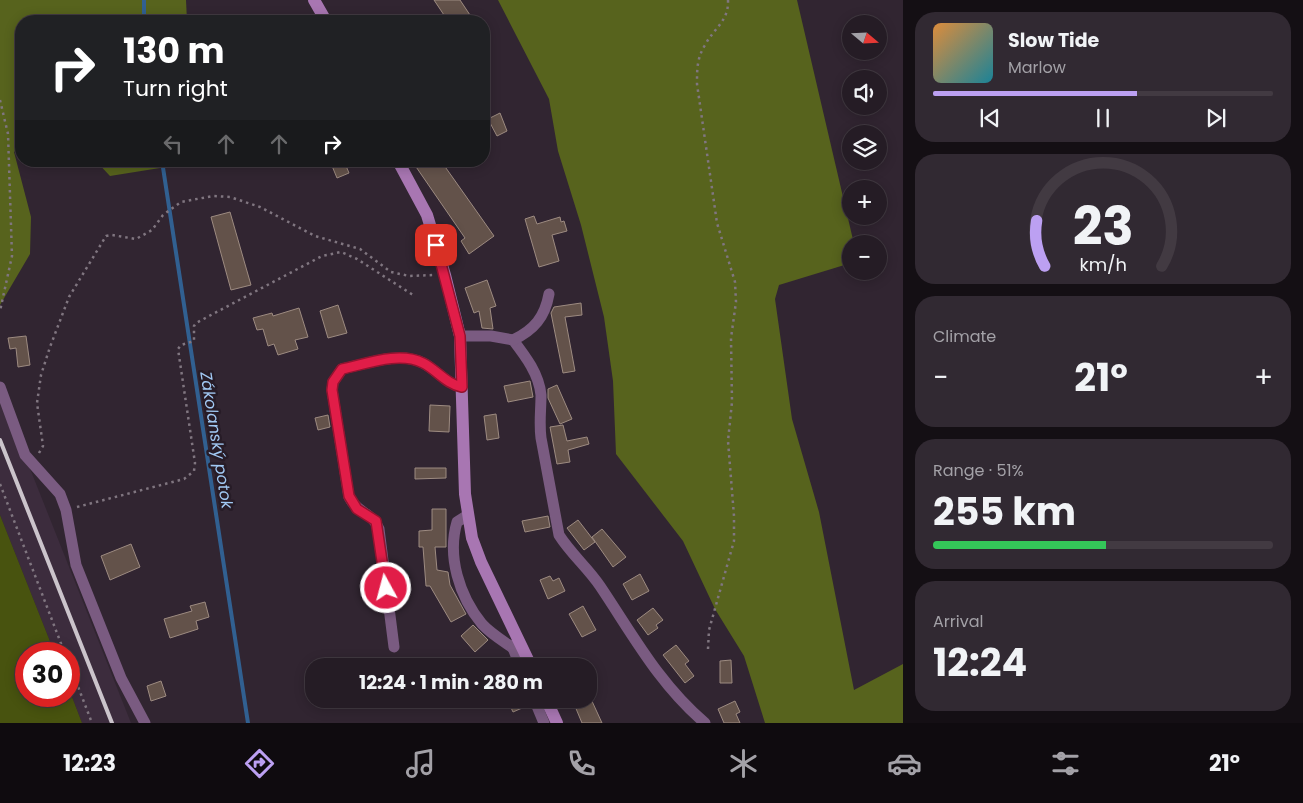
<!DOCTYPE html>
<meta charset="utf-8">
<style>
body{margin:0;font-family:Poppins,sans-serif;background:#312932;color:#f1f3f6;height:100vh;display:flex;flex-direction:column;font-size:19px;white-space:nowrap}
*{box-sizing:border-box;margin:0}
p{font-size:16px;color:#a3a1a7}
.icon{flex:none;width:28px;height:28px;fill:none;stroke:currentColor;stroke-width:2;stroke-linecap:round;stroke-linejoin:round}
.map{position:relative;flex:1;overflow:hidden}
.panel{display:flex;flex-direction:column;gap:12px;padding:12px;background:#140f14;width:400px}
.panel>*{flex:none}
.guide{position:absolute;left:15px;top:15px;width:475px;height:152px;border-radius:20px;box-shadow:0 2px 12px #0003,0 0 0 1px #423a42;background:#202124;color:#fff;overflow:hidden}
.needle{width:32px;rotate:109deg}
.fabs{position:absolute;left:842px;top:15px;display:grid;gap:10px}
.fabs a{display:grid;place-items:center;width:45px;height:45px;border-radius:50%;background:#251c25;box-shadow:0 2px 12px #0003,0 0 0 1px #423a42;font-size:25px}
.speed{position:absolute;left:15px;top:642px;display:flex;gap:10px;font-size:25px;font-weight:700;text-align:center}
.speed>*{display:grid;place-content:center;width:65px;height:65px;border-radius:50%;background:#251c25;box-shadow:0 2px 12px #0003,0 0 0 1px #423a42;line-height:1}
.speed .limit{border:8px solid #d22;background:#fff;color:#111}
.pin{position:absolute;display:grid;place-items:center;width:42px;height:42px;color:#fff;margin:-21px;border-radius:10px;box-shadow:0 2px 8px #0006}
.me{position:absolute;width:55px;margin:-28px;rotate:353deg;stroke-linejoin:round;filter:drop-shadow(0 0 4px #0008)}
.turn{display:flex;align-items:center;gap:18px;height:105px;padding:0 25px;font-size:22px}
.turn .icon{width:65px;height:65px;stroke-width:2.5}
.turn b{display:block;font-size:35px;line-height:42px}
.lanes{display:flex;align-items:center;height:48px;padding:0 25px;background:#0003;justify-content:center;gap:25px;direction:ltr}
.lanes .off{opacity:.35}
.big{font-size:38px;font-weight:700;line-height:1.1}
.panel .tile{flex:1;display:flex;flex-direction:column;justify-content:center;gap:8px;min-width:0;padding:0 18px;border-radius:20px;background:#312932}
.panel .dial{align-items:center;gap:0}
.dial svg{height:130px;overflow:visible;fill:none;stroke:#423a42;stroke-width:7;stroke-linecap:round;text-anchor:middle}
.dial text{fill:#f1f3f6;stroke:none}
.song{display:flex;align-items:center;gap:15px}
.cover{width:60px;height:60px;border-radius:8px;background:linear-gradient(135deg,hsl(30 70% 55%),hsl(190 70% 35%))}
.played{height:5px;border-radius:2px;background:linear-gradient(90deg,#bca0f2 60%,#423a42 60%)}
.keys{display:flex;justify-content:space-around;direction:ltr}
.heat{display:flex;justify-content:space-between;align-items:center;font-size:28px;direction:ltr}
.charge{height:8px;border-radius:4px;background:linear-gradient(90deg,#34c759 51%,#423a42 0)}
.trip{position:absolute;left:305px;top:658px;width:292px;height:50px;border-radius:20px;background:#251c25;box-shadow:0 2px 12px #0003,0 0 0 1px #423a42;font-weight:700;line-height:50px;text-align:center}
.tabs{display:flex;height:80px;justify-content:space-around;align-items:center;background:#0f0b0f;color:#a3a1a7}
.tabs .icon{width:35px;height:35px}
.tabs .selected{color:#bca0f2}
.tabs b{font-size:22px;color:#f1f3f6}
main{display:flex;flex:1;min-height:0}
.map>svg:first-child{display:block}
.built{fill:#3c2c3d}
.green{fill:#48530f}
.forest{fill:#57631d}
.lines{fill:none;stroke-linecap:round;stroke-linejoin:round}
.stream{stroke:#316091;stroke-width:4}
.building{fill:#63524a;stroke:#9d8b81}
.path{stroke:#807680;stroke-width:2.5;stroke-dasharray:2.5 4;stroke-linecap:butt}
.minor{stroke:#7a5b81;stroke-width:11}
.secondary{stroke:#a876b2;stroke-width:12}
.rail{stroke:#cbc4cb;stroke-width:4}
.route-casing{stroke:#92132f;stroke-width:12}
.route{stroke:#e11d48;stroke-width:9}
.labels{text-anchor:middle;stroke-width:5;stroke-linejoin:round;paint-order:stroke}
.water-label{font-size:16px;font-style:italic;fill:#a2c9f4;stroke:#271c27}
</style>
<main>
<div class="map">
<svg width="903" height="723" viewBox="0 0 903 723">
<rect width="100%" height="100%" fill="#312531"/>
<polygon class="built" points="0,393 131,723 82,723 69,689 69,654 55,654 0,515"/>
<polygon class="green" points="0,515 55,654 26,654 26,696 69,696 69,689 82,723 0,723"/>
<g class="forest">
<polygon points="0,0 186,0 187,21 21,21 21,145 14,152 31,217 30,254 0,305"/>
<polygon points="498,0 797,0 854,244 851,244 851,263 779,285 775,299 792,419 819,512 854,690 903,664 903,723 765,723 744,656 715,609 683,541 616,454 613,381 604,317 581,225 558,151 549,99"/>
<polygon points="96,161 165,161 160,168 110,176"/>
</g>
<g class="lines">
<g class="stream">
<polyline points="144,21 144,0"/>
<polyline points="162,161 248,723"/>
</g>
</g>
<g class="building">
<polygon points="434,0 460,0 474,21 448,21"/>
<polygon points="500,113 507,131 497,136 488,119"/>
<polygon points="330,161 344,161 349,173 337,178"/>
<polygon points="412,161 441,161 494,236 469,254 461,241 465,238"/>
<polygon points="230,212 251,285 231,290 211,217"/>
<polygon points="534,216 537,224 560,217 561,222 564,221 567,231 552,235 559,261 539,267 525,219"/>
<polygon points="487,280 496,306 490,308 493,329 482,328 479,311 474,313 465,288"/>
<polygon points="581,303 582,315 565,317 575,371 563,373 551,313 554,307"/>
<polygon points="338,305 347,333 328,338 320,311"/>
<polygon points="299,308 308,337 295,340 298,349 278,355 274,344 268,346 263,329 257,330 253,318 272,313 273,316"/>
<polygon points="26,336 30,365 18,367 16,348 10,349 8,338"/>
<polygon points="530,381 533,397 508,402 504,386"/>
<polygon points="557,385 572,419 560,424 548,398 548,389"/>
<polygon points="430,405 450,406 449,432 429,431"/>
<polygon points="496,414 499,438 487,440 484,416"/>
<polygon points="328,415 330,427 318,430 315,418"/>
<polygon points="563,425 567,441 587,437 589,444 568,450 570,462 557,464 550,427"/>
<polygon points="415,468 446,468 446,478 415,479"/>
<polygon points="432,509 446,509 446,547 435,547 437,570 448,572 450,585 466,614 451,622 430,586 426,586 423,547 419,547 419,531 432,530"/>
<polygon points="548,516 550,527 525,532 522,521"/>
<polygon points="578,520 595,542 584,550 567,528"/>
<polygon points="602,529 626,557 613,567 592,537"/>
<polygon points="131,544 140,567 110,580 101,556"/>
<polygon points="640,574 649,591 632,600 623,584"/>
<polygon points="550,576 553,581 559,578 565,591 548,599 540,580"/>
<polygon points="205,602 209,617 196,621 198,629 170,638 164,619 192,611 190,606"/>
<polygon points="583,606 596,630 582,637 569,614"/>
<polygon points="653,608 663,620 656,625 658,628 648,635 637,620"/>
<polygon points="473,625 488,640 475,652 461,636"/>
<polygon points="676,645 689,661 685,664 694,676 685,683 663,655"/>
<polygon points="731,660 732,683 720,683 720,661"/>
<polygon points="161,681 166,696 151,701 147,686"/>
<polygon points="507,699 527,699 529,705 513,712"/>
<polygon points="572,699 591,699 602,723 582,723"/>
<polygon points="735,701 740,712 736,714 740,723 724,723 718,709"/>
</g>
<g class="lines">
<g class="path">
<polyline points="0,100 8,134 12,256 0,311"/>
<polyline points="39,453 43,446 37,403 41,375 50,347 69,297 106,236 112,235 136,239 152,230 163,215 181,202 213,196 230,197 260,207 315,236 360,249 391,272 409,276 434,275"/>
<polyline points="0,484 65,654"/>
<polyline points="77,507 184,479 194,471 195,463 178,349 181,345 194,341 194,326 196,323 322,256 341,252 357,259 413,295"/>
<path d="M708 649 709 630 734 541V516L728 441 732 402 731 338 736 302 735 282 717 223 697 84C697 69 697 58 705 45 714 28 729 21 728 0"/>
<polyline points="69,663 92,723"/>
</g>
<g class="minor">
<path d="M460 336H491L513 340C526 357 539 374 541 395 541 410 539 423 541 438L559 535C571 554 588 568 600 586 633 635 659 684 705 723"/>
<path d="M513 340C534 330 545 317 549 294"/>
<polyline points="0,387 25,455 60,494 66,510 76,565 121,678 145,723"/>
<path d="M468 515 457 522C447 556 459 596 482 624 490 633 503 641 513 648"/>
<polyline points="516,643 513,648 520,666"/>
<path d="M394 647 379 529C373 513 356 512 349 497L332 390 333 382 342 369C366 364 399 351 423 363 437 370 446 384 462 387"/>
<polyline points="534,699 544,723"/>
</g>
<g class="secondary">
<polyline points="314,0 326,21"/>
<polyline points="398,161 427,215 445,275 460,336 465,494 472,538 481,562 531,666"/>
<polyline points="546,699 557,723"/>
</g>
<polyline class="rail" points="0,440 112,723"/>
</g>
<g class="lines">
<g class="route-casing">
<path id="route" d="M386 588 376 521 357 509 349 496 332 390 333 382 342 369C366 364 399 351 423 363 437 370 446 384 462 387L460 336 436 245"/>
</g>
<use href="#route" class="route"/>
</g>
<g class="labels">
<g class="water-label">
<text transform="translate(217 440) rotate(81)" y="6">Zákolanský potok</text>
</g>
</g>
</svg>
<div class="fabs">
<a><svg class="needle" viewBox="-14 -14 28 28"><path d="M0-13l5 13h-10z" fill="#e53935"/><path d="M0 13l5-13h-10z" fill="#a3a1a7"/></svg></a>
<a><svg class="icon" aria-label="sound" viewBox="0 0 24 24"><path d="M4 9h4l5-4v14l-5-4H4zM17 9q2 3 0 6"/></svg></a>
<a><svg class="icon" aria-label="layers" viewBox="0 0 24 24"><path d="M12 4l9 5-9 5-9-5zM3 14l9 5 9-5"/></svg></a>
<a>+</a>
<a>−</a>
</div>
<div class="speed"><div class="limit">30</div></div>
<div class="pin" style="left:436px;top:245px;background:#d93025"><svg class="icon" aria-label="arrive" viewBox="0 0 24 24"><path d="M6 21V4h12l-3 4 3 4H6"/></svg></div>
<svg class="me" style="left:386px;top:588px" viewBox="-20 -20 40 40"><circle r="17" fill="#e11d48" stroke="#fff" stroke-width="3"/><path d="M0-11L8 9 0 5-8 9z" fill="#fff"/></svg>
<div class="trip">12:24 · 1 min · 280 m</div>
<div class="guide">
<div class="turn"><svg class="icon" aria-label="right" viewBox="0 0 24 24"><path d="M7 20v-9h11M14 6l5 5-5 5"/></svg><div><b>130 m</b>Turn right</div></div>
<div class="lanes"><svg class="icon off" aria-label="left" viewBox="0 0 24 24"><path d="M17 20v-9H6M10 6l-5 5 5 5"/></svg><svg class="icon off" aria-label="ahead" viewBox="0 0 24 24"><path d="M12 20V5M6 11l6-6 6 6"/></svg><svg class="icon off" aria-label="ahead" viewBox="0 0 24 24"><path d="M12 20V5M6 11l6-6 6 6"/></svg><svg class="icon" aria-label="right" viewBox="0 0 24 24"><path d="M7 20v-9h11M14 6l5 5-5 5"/></svg></div>
</div>
</div>
<section class="panel">
<div class="tile">
<div class="song"><i class="cover"></i><div><b>Slow Tide</b><p>Marlow</p></div></div>
<div class="played"></div>
<div class="keys"><svg class="icon" aria-label="previous" viewBox="0 0 24 24"><path d="M18 5L8 12l10 7zM5 5v14"/></svg><svg class="icon" aria-label="pause" viewBox="0 0 24 24"><path d="M8 5v14M16 5v14"/></svg><svg class="icon" aria-label="next" viewBox="0 0 24 24"><path d="M6 5l10 7-10 7zM19 5v14"/></svg></div>
</div>
<div class="tile dial"><svg viewBox="0 0 100 80">
<path d="M14 69A42 42 0 1 1 86 69"/>
<path d="M14 69A42 42 0 0 1 9 41" stroke="#bca0f2"/>
<text x="50" y="56" font-size="32" font-weight="700">23</text>
<text x="50" y="72" font-size="11">km/h</text>
</svg></div>
<div class="tile"><p>Climate</p>
<div class="heat"><a>−</a><b class="big">21°</b><a>+</a></div>
</div>
<div class="tile"><p>Range · 51%</p><b class="big">255 km</b><div class="charge"></div></div>
<div class="tile"><p>Arrival</p><b class="big">12:24</b></div>
</section>
</main>
<nav class="tabs">
<b>12:23</b>
<svg class="icon selected" aria-label="directions" viewBox="0 0 24 24"><path d="M12 3l9 9-9 9-9-9zM9 14v-3h6M13 9l2 2-2 2"/></svg>
<svg class="icon" aria-label="music" viewBox="0 0 24 24"><path d="M9 18V5l10-2v13"/><circle cx="6" cy="18" r="3"/><circle cx="16" cy="16" r="3"/></svg>
<svg class="icon" aria-label="phone" viewBox="0 0 24 24"><path d="M5 4h4l2 5-3 2q2 4 5 5l2-3 5 2v4C11 20 4 13 5 4z"/></svg>
<svg class="icon" aria-label="climate" viewBox="0 0 24 24"><path d="M12 3v18M4 7l16 10M4 17L20 7"/></svg>
<svg class="icon" aria-label="car" viewBox="0 0 24 24"><path d="M5 17H2v-5l4-1 3-4h7l3 4 3 1v5h-3M9 17h6M6 11h13"/><circle cx="7" cy="17" r="2"/><circle cx="17" cy="17" r="2"/></svg>
<svg class="icon" aria-label="filters" viewBox="0 0 24 24"><path d="M4 7h16M4 17h16"/><circle cx="9" cy="7" r="2"/><circle cx="15" cy="17" r="2"/></svg>
<b>21°</b>
</nav>
